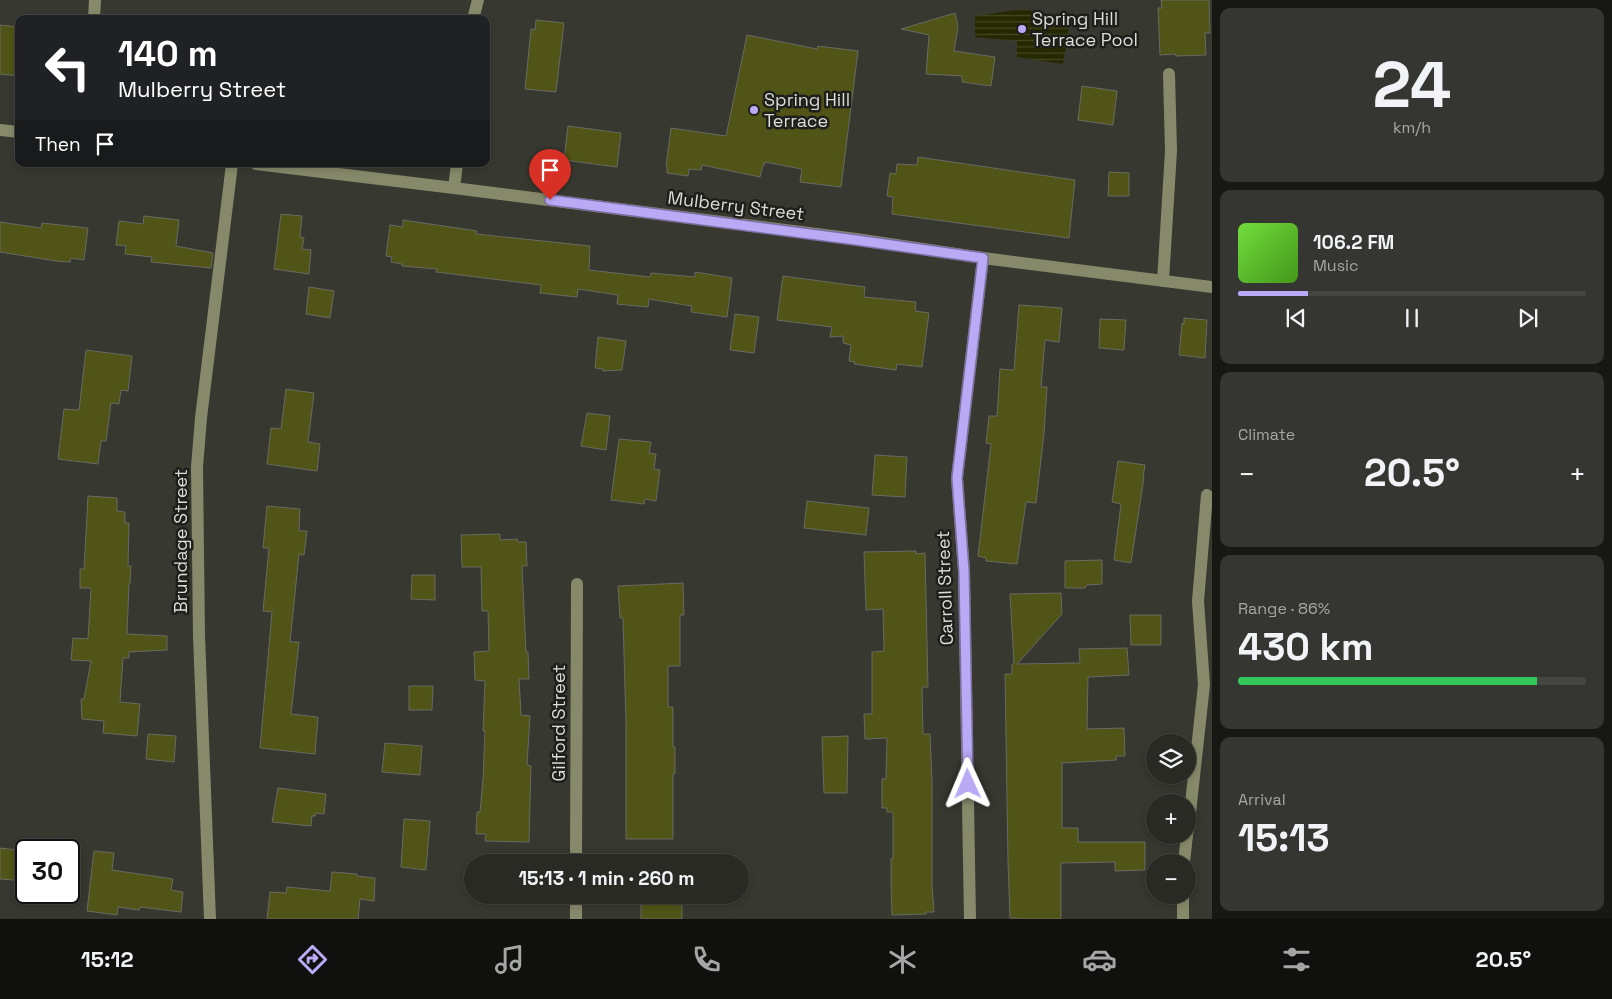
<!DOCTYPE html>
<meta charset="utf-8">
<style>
body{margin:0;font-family:"Space Grotesk",sans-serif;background:#353631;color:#f1f3f6;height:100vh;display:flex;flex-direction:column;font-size:19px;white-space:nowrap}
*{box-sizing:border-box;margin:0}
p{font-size:16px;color:#a5a7a6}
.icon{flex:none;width:28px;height:28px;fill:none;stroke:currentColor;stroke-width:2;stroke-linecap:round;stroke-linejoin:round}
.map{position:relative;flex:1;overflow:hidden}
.side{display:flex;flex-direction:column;gap:8px;padding:8px;background:#171714;width:400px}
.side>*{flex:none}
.banner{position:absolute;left:15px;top:15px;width:475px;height:152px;border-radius:10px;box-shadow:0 2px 8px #0003,0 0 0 1px #454641;background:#202124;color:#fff;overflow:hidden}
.buttons{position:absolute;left:1146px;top:734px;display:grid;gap:10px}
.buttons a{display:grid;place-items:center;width:50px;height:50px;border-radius:50%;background:#292a24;box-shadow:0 2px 8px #0003,0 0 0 1px #454641;font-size:25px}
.speed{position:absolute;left:15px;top:839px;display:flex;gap:10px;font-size:25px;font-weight:700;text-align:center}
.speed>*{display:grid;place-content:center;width:65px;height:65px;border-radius:50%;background:#292a24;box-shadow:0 2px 8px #0003,0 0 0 1px #454641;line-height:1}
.speed .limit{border:2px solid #111;border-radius:8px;background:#fff;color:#111}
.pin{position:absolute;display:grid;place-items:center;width:42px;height:42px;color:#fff;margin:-51px -21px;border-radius:50% 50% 50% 0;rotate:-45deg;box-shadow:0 0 5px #0007}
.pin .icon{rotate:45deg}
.me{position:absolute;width:55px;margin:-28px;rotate:359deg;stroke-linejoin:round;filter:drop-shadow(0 0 4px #0008)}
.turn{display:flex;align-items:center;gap:18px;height:105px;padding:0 20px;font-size:22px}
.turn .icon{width:65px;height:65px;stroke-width:2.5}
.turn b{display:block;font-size:35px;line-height:42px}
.then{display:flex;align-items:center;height:48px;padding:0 20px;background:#0003;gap:10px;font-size:19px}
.big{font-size:38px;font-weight:800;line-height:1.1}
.side .card{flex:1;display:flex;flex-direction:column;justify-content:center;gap:8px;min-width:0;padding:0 18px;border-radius:10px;background:#353631}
.side .dial{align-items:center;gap:0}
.dial b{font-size:65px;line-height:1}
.song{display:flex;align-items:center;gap:15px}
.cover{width:60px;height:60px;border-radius:8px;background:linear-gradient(135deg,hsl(100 70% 55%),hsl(100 70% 35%))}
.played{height:5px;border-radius:2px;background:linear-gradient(90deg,#baaaf6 20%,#454641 20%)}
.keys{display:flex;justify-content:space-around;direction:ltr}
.heat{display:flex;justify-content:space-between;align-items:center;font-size:28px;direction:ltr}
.charge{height:8px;border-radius:4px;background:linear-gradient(90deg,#34c759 86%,#454641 0)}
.trip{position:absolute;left:464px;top:854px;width:285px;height:50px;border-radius:25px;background:#292a24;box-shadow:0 2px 8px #0003,0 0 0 1px #454641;font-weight:800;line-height:50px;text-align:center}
.tabs{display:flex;height:80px;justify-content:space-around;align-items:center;background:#10110e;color:#a5a7a6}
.tabs .icon{width:35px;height:35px}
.tabs .active{color:#baaaf6}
.tabs b{font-size:22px;color:#f1f3f6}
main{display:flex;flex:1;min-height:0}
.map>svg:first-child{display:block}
.water{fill:url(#water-rules)}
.building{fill:#505416;stroke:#696a62}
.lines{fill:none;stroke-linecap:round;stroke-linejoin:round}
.minor{stroke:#878a6a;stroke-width:12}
.route-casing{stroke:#796ea0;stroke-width:12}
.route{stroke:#baaaf6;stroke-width:9}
.poi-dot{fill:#baaaf6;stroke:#1e1f1b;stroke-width:2}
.labels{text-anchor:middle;stroke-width:5;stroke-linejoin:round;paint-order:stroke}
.poi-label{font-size:18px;fill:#dcddd8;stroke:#1e1f1b;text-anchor:start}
.street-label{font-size:18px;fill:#dcddd8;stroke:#1e1f1b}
</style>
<main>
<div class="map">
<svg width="1212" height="919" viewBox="0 0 1212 919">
<defs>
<pattern id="water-rules" width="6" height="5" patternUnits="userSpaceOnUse" patternTransform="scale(1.25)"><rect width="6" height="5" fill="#262800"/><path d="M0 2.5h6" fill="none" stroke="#454724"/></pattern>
</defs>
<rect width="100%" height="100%" fill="#373830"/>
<polygon class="water" points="1024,9 1070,20 1063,64 1017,57 1017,41 975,37 975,16"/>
<g class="building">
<polygon points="1161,0 1209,0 1210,33 1205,33 1206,55 1176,56 1175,54 1160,55 1158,8 1162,8"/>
<polygon points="955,13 958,27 954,51 995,57 991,86 962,82 962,76 926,74 929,35 901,29"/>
<polygon points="536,20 564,23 556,92 525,89 531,29 535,30"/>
<polygon points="0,25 19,27 19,76 0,74"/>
<polygon points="747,35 817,49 818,46 858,51 841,187 800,182 802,169 765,162 764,165 763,165 760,177 702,165 701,170 689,169 688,176 667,173 667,166 666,166 671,128 726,136"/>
<polygon points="1082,86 1117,91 1113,125 1078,120"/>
<polygon points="568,126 621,133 617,167 564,160"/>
<polygon points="918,157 1075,180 1069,238 892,214 893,197 887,196 890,173 896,174 897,164 917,165"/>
<polygon points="1109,172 1129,173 1129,196 1108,196"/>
<polygon points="281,214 302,216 300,237 304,238 302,249 311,250 309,274 274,269"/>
<polygon points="144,216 179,220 176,246 213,253 211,268 151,262 152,257 125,254 126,246 116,245 119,221 143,224"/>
<polygon points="403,220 477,231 476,234 590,246 589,270 650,277 651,273 695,277 695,272 732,278 727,317 691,312 692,306 649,299 648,307 617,304 618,295 578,289 577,297 540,293 541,285 436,272 437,269 402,266 402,264 391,262 392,257 386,256 390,225 403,227"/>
<polygon points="0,222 41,228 42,223 88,228 84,260 71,258 70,262 56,261 0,252"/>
<polygon points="783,276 865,287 864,297 916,302 915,311 929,313 922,367 897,364 896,370 854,364 855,362 849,361 851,345 843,343 843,336 830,337 832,327 777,320"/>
<polygon points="309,287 334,291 330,318 306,314"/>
<polygon points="1019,305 1062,308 1059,342 1045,340 1041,387 1047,387 1044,433 1036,503 1026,502 1017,564 986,561 986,558 978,556 991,444 986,443 989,416 997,416 1000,369 1014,370"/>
<polygon points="735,314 759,317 754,353 730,350"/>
<polygon points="1184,318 1207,320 1205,358 1179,355 1182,323 1184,324"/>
<polygon points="1100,319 1126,320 1124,350 1099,348"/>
<polygon points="598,337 626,341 622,370 603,371 603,369 595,368"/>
<polygon points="86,350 132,356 128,391 121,390 119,404 111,403 106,441 101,441 98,464 58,459 64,409 79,410"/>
<polygon points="286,389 314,393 308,442 320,444 317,471 267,464 271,428 281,429"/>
<polygon points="587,413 610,416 606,450 581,446"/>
<polygon points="619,439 651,442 649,453 656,454 654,469 660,470 656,501 645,499 644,504 611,500"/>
<polygon points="875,455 907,457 905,497 872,495"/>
<polygon points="1118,461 1145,465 1143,477 1144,477 1131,563 1114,560 1121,504 1112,502"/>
<polygon points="88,496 117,498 117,511 125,512 125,523 129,523 128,566 131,566 130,584 129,584 127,634 167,636 167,650 129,652 129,658 123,658 120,702 140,704 137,736 103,733 104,721 82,719 81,699 84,699 91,661 71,660 73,638 88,639 91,588 80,588 80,569 84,569"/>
<polygon points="807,501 869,508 866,535 804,528"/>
<polygon points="267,506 300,509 299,531 307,531 304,555 299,554 290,642 299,642 291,714 318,717 315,754 260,748 272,612 263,611 269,548 263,548"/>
<polygon points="500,534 500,540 517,539 518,542 526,542 527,566 522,566 526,652 528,652 529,679 519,679 521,715 530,716 527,765 531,766 529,842 485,841 486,834 476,834 477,812 480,812 483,779 485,731 483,731 485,681 475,680 474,652 489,651 488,611 482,611 481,567 462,567 461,535"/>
<polygon points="916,551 916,554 925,553 928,687 922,687 923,734 930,734 932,779 932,886 934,912 926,912 926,914 892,915 891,885 891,859 893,859 893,812 887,812 887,808 882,808 882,779 886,779 887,738 865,739 864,714 872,714 872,652 884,651 883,609 866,610 864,552"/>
<polygon points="1102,560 1102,584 1087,585 1085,588 1065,588 1065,561"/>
<polygon points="412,575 435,575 435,600 411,599"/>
<polygon points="683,583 684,615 680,615 680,666 668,666 668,707 673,707 673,747 675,747 675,774 673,774 673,839 626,839 626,724 623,618 620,618 618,586"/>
<polygon points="1061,593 1062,614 1017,664 1080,663 1079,649 1127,648 1129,675 1088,677 1087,729 1124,728 1125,756 1116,756 1116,760 1062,763 1062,828 1078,828 1078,842 1145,842 1145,870 1115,871 1115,862 1061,863 1061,919 1018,919 1018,918 1010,918 1008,861 1005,674 1012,674 1012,664 1014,664 1010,594"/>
<polygon points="1130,615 1161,615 1161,645 1131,645"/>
<polygon points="409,686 433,686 432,710 409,710"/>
<polygon points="148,734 176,736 174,762 146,759"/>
<polygon points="848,736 847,793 824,793 822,737"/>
<polygon points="385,743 422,746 420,775 382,772"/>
<polygon points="278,788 326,794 324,814 316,813 315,816 312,816 311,826 272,822"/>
<polygon points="404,819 430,821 426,870 401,867"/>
<polygon points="0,848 26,851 26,881 0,879"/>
<polygon points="94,851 114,853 112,870 173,879 171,890 183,892 181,912 140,907 139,910 118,907 117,915 87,911"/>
<polygon points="332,872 357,874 357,876 375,878 374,901 360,899 358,919 267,919 270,892 286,893 287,887 330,891"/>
<rect x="641" y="895" width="41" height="24"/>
</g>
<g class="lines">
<g class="minor">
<polyline points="94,19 95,0"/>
<polyline points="473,19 478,0"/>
<polyline points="0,130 19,132"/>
<polyline points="256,164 454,188 856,239 983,258 1212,287"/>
<polyline points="454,188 457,164"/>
<polyline points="1163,281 1171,151 1169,74"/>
<polyline points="1188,831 1204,685 1198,601 1207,495"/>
<polyline points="576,862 577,584"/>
<polyline points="1184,862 1187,835"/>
<polyline points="1183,895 1183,919"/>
<polyline points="210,919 199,636 197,467 201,418 232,164"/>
<polyline points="576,919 576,895"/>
<polyline points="970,919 964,571 957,478 983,258"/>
</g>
</g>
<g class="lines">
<g class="route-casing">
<polyline id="route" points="550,200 856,240 983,258 957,478 964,571 968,784"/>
</g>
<use href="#route" class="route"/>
</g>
<g class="poi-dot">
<circle cx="1022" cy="29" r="5"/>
<circle cx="754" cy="110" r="5"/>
</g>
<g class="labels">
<g class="poi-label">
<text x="1032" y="25">Spring Hill<tspan x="1032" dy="21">Terrace Pool</tspan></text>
<text x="764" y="106">Spring Hill<tspan x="764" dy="21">Terrace</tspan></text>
</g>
<g class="street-label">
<text transform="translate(736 206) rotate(7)" y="6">Mulberry Street</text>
<text transform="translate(181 541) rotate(-90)" y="6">Brundage Street</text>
<text transform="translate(945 588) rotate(-92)" y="6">Carroll Street</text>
<text transform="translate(559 723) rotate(-90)" y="6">Gilford Street</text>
</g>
</g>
</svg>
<div class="buttons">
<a><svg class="icon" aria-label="layers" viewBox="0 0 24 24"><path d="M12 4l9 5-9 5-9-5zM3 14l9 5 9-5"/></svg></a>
<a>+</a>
<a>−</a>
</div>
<div class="speed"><div class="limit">30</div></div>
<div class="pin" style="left:550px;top:200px;background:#d93025"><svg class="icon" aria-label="arrive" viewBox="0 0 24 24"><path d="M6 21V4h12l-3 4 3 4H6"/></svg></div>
<svg class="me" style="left:968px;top:784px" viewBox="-20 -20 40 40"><path d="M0-17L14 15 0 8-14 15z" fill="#baaaf6" stroke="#fff" stroke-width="4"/></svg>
<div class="trip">15:13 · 1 min · 260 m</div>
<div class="banner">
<div class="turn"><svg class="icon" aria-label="left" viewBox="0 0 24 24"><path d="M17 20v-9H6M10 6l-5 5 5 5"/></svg><div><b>140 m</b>Mulberry Street</div></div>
<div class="then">Then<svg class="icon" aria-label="arrive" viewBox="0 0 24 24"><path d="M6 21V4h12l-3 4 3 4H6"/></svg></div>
</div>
</div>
<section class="side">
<div class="card dial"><b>24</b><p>km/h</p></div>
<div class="card">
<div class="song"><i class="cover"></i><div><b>106.2 FM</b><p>Music</p></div></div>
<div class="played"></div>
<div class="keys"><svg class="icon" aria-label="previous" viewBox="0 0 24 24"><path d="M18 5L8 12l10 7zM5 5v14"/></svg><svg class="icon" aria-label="pause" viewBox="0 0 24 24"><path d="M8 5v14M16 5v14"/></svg><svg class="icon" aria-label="next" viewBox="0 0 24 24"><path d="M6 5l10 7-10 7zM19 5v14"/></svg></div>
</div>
<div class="card"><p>Climate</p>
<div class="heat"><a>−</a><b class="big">20.5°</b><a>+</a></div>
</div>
<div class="card"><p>Range · 86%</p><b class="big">430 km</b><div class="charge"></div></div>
<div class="card"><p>Arrival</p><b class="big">15:13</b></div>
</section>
</main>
<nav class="tabs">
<b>15:12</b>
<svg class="icon active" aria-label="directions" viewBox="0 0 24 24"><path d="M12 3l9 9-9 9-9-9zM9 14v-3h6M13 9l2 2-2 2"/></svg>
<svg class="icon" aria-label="music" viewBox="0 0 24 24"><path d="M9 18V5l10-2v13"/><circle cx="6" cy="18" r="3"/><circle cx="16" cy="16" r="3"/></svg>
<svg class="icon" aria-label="phone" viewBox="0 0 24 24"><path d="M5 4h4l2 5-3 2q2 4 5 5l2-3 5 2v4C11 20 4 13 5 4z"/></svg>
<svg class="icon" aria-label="climate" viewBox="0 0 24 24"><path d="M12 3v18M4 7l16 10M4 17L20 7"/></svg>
<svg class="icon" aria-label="car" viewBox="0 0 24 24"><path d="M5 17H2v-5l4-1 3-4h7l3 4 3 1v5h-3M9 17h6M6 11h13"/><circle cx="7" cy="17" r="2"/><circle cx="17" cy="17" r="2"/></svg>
<svg class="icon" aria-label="filters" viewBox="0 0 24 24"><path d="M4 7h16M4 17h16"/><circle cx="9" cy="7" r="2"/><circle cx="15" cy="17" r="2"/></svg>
<b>20.5°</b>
</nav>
